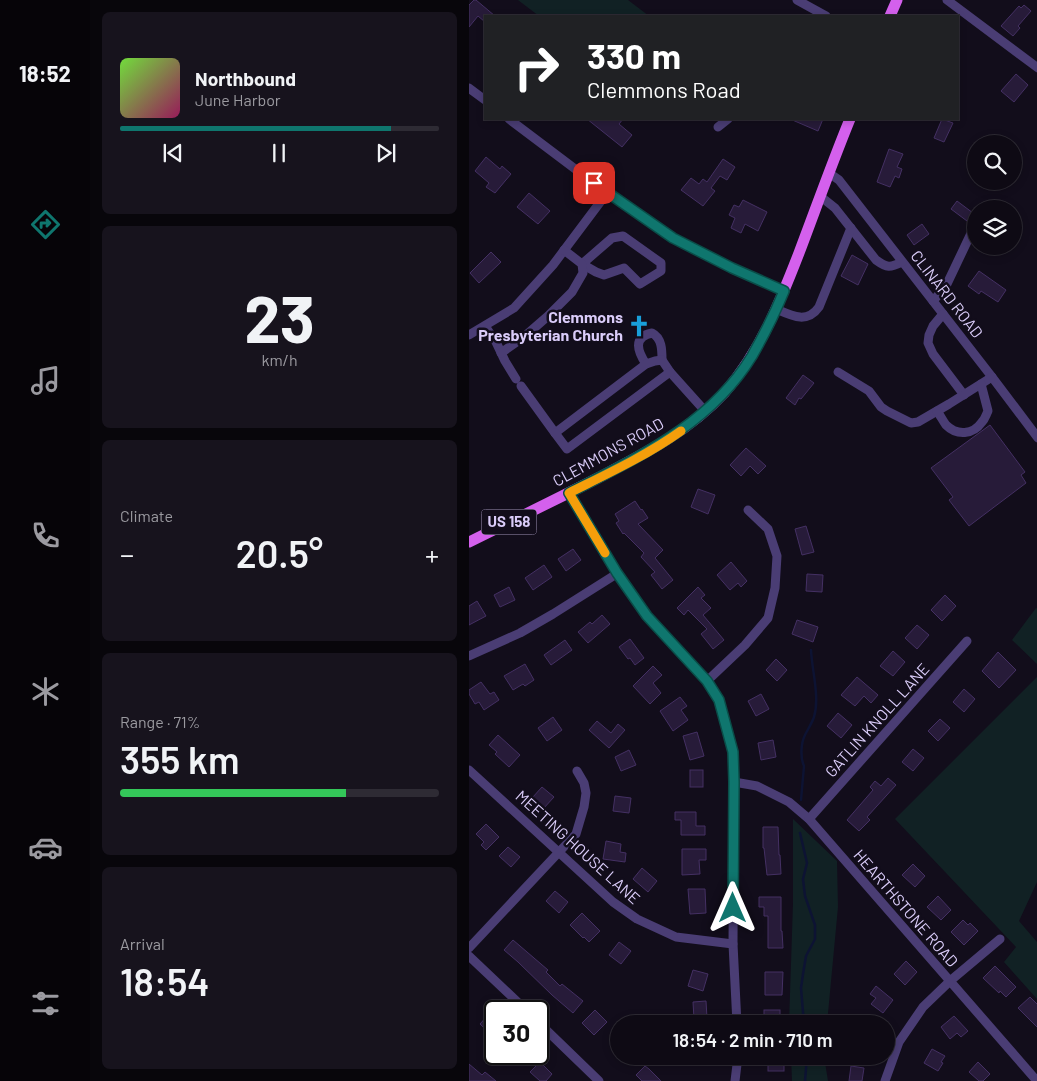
<!DOCTYPE html>
<meta charset="utf-8">
<style>
body{margin:0;font-family:Barlow,sans-serif;background:#17131d;color:#f1f3f6;height:100vh;display:flex;flex-direction:column;font-size:19px;white-space:nowrap}
*{box-sizing:border-box;margin:0}
p{font-size:16px;color:#9b9aa0}
.icon{flex:none;width:28px;height:28px;fill:none;stroke:currentColor;stroke-width:2;stroke-linecap:round;stroke-linejoin:round}
.map{position:relative;flex:1;overflow:hidden}
.panel{display:flex;flex-direction:column;gap:12px;padding:12px;background:#08060b;width:379px}
.panel>*{flex:none}
.hud{position:absolute;left:15px;top:15px;width:475px;height:105px;border-radius:0px;box-shadow:0 2px 8px #0003,0 0 0 1px #2e2b34;background:#202124;color:#fff;overflow:hidden}
.controls{position:absolute;left:498px;top:135px;display:grid;gap:10px}
.controls a{display:grid;place-items:center;width:55px;height:55px;border-radius:50%;background:#0e0a14;box-shadow:0 2px 8px #0003,0 0 0 1px #2e2b34;font-size:25px}
.speed{position:absolute;left:15px;top:1000px;display:flex;gap:10px;font-size:25px;font-weight:700;text-align:center}
.speed>*{display:grid;place-content:center;width:65px;height:65px;border-radius:50%;background:#0e0a14;box-shadow:0 2px 8px #0003,0 0 0 1px #2e2b34;line-height:1}
.speed .limit{border:2px solid #111;border-radius:8px;background:#fff;color:#111}
.pin{position:absolute;display:grid;place-items:center;width:42px;height:42px;color:#fff;margin:-21px;border-radius:10px;box-shadow:0 2px 8px #0006}
.me{position:absolute;width:55px;margin:-28px;rotate:0deg;stroke-linejoin:round;filter:drop-shadow(0 0 4px #0008)}
.turn{display:flex;align-items:center;gap:18px;height:105px;padding:0 20px;font-size:22px}
.turn .icon{width:65px;height:65px;stroke-width:2.5}
.turn b{display:block;font-size:35px;line-height:42px}
.big{font-size:38px;font-weight:600;line-height:1.1}
.panel .tile{flex:1;display:flex;flex-direction:column;justify-content:center;gap:8px;min-width:0;padding:0 18px;border-radius:8px;background:#17131d}
.panel .dial{align-items:center;gap:0}
.dial b{font-size:65px;line-height:1}
.song{display:flex;align-items:center;gap:15px}
.cover{width:60px;height:60px;border-radius:8px;background:linear-gradient(135deg,hsl(100 70% 55%),hsl(330 70% 35%))}
.played{height:5px;border-radius:2px;background:linear-gradient(90deg,#0f766e 85%,#2e2b34 85%)}
.keys{display:flex;justify-content:space-around;direction:ltr}
.heat{display:flex;justify-content:space-between;align-items:center;font-size:28px;direction:ltr}
.charge{height:8px;border-radius:4px;background:linear-gradient(90deg,#34c759 71%,#2e2b34 0)}
.trip{position:absolute;left:141px;top:1015px;width:285px;height:50px;border-radius:25px;background:#0e0a14;box-shadow:0 2px 8px #0003,0 0 0 1px #2e2b34;font-weight:600;line-height:50px;text-align:center}
main{display:flex;flex:1;min-height:0}
.tab-bar{display:flex;flex-direction:column;width:90px;justify-content:space-around;align-items:center;background:#060408;color:#9b9aa0}
.tab-bar .icon{width:35px;height:35px}
.tab-bar .current{color:#0f766e}
.tab-bar b{font-size:22px;color:#f1f3f6}
.map>svg:first-child{display:block}
.green{fill:#112124}
.lines{fill:none;stroke-linecap:round;stroke-linejoin:round}
.stream{stroke:#0d1333;stroke-width:2.5}
.building{fill:#271b39;stroke:#443063}
.minor{stroke:#4a3d74;stroke-width:9}
.major{stroke:#d460ed;stroke-width:11}
.route-casing{stroke:#0a4d48;stroke-width:12}
.route{stroke:#0f766e;stroke-width:9}
.slow{stroke:#f59e0b;stroke-width:9}
.labels{text-anchor:middle;stroke-width:5;stroke-linejoin:round;paint-order:stroke}
.shield{fill:#120d1b;stroke:#9e93b6;stroke-width:1}
.shield-label{font-size:15px;font-weight:bold;fill:#daccf9}
.street-label{font-size:16px;fill:#daccf9;stroke:#120d1b}
.poi-label{font-size:16px;font-weight:bold;fill:#daccf9;stroke:#120d1b;text-anchor:end}
</style>
<main>
<nav class="tab-bar">
<b>18:52</b>
<svg class="icon current" aria-label="directions" viewBox="0 0 24 24"><path d="M12 3l9 9-9 9-9-9zM9 14v-3h6M13 9l2 2-2 2"/></svg>
<svg class="icon" aria-label="music" viewBox="0 0 24 24"><path d="M9 18V5l10-2v13"/><circle cx="6" cy="18" r="3"/><circle cx="16" cy="16" r="3"/></svg>
<svg class="icon" aria-label="phone" viewBox="0 0 24 24"><path d="M5 4h4l2 5-3 2q2 4 5 5l2-3 5 2v4C11 20 4 13 5 4z"/></svg>
<svg class="icon" aria-label="climate" viewBox="0 0 24 24"><path d="M12 3v18M4 7l16 10M4 17L20 7"/></svg>
<svg class="icon" aria-label="car" viewBox="0 0 24 24"><path d="M5 17H2v-5l4-1 3-4h7l3 4 3 1v5h-3M9 17h6M6 11h13"/><circle cx="7" cy="17" r="2"/><circle cx="17" cy="17" r="2"/></svg>
<svg class="icon" aria-label="filters" viewBox="0 0 24 24"><path d="M4 7h16M4 17h16"/><circle cx="9" cy="7" r="2"/><circle cx="15" cy="17" r="2"/></svg>
</nav>
<section class="panel">
<div class="tile">
<div class="song"><i class="cover"></i><div><b>Northbound</b><p>June Harbor</p></div></div>
<div class="played"></div>
<div class="keys"><svg class="icon" aria-label="previous" viewBox="0 0 24 24"><path d="M18 5L8 12l10 7zM5 5v14"/></svg><svg class="icon" aria-label="pause" viewBox="0 0 24 24"><path d="M8 5v14M16 5v14"/></svg><svg class="icon" aria-label="next" viewBox="0 0 24 24"><path d="M6 5l10 7-10 7zM19 5v14"/></svg></div>
</div>
<div class="tile dial"><b>23</b><p>km/h</p></div>
<div class="tile"><p>Climate</p>
<div class="heat"><a>−</a><b class="big">20.5°</b><a>+</a></div>
</div>
<div class="tile"><p>Range · 71%</p><b class="big">355 km</b><div class="charge"></div></div>
<div class="tile"><p>Arrival</p><b class="big">18:54</b></div>
</section>
<div class="map">
<svg width="569" height="1081" viewBox="0 0 569 1081">
<rect width="100%" height="100%" fill="#120d1b"/>
<g class="green">
<polygon points="49,0 159,0 180,16 70,16"/>
<polygon points="567,608 569,609 568,664 543,640"/>
<polygon points="568,677 568,882 550,921 568,942 568,999 535,962 547,947 426,819"/>
<polygon points="324,819 368,861 369,907 358,1024 320,1024 324,903"/>
<polygon points="322,1056 355,1056 359,1081 323,1081"/>
</g>
<g class="lines">
<g class="stream">
<path d="M332 800 335 766C331 757 332 743 336 735 339 729 343 723 345 717 351 697 343 671 342 650"/>
<polyline points="331,833 338,863 334,879 336,896 346,925 346,939 337,956 334,974 332,988 335,1024"/>
<polyline points="336,1081 338,1056"/>
</g>
</g>
<g class="building">
<polygon points="5,0 7,0 26,16 16,16 16,22 9,16 0,27 0,5"/>
<polygon points="555,5 562,11 549,26 551,28 544,36 532,26 550,6 552,8"/>
<polygon points="547,74 559,85 545,102 532,91"/>
<polygon points="118,119 154,119 150,124 163,135 153,147"/>
<polygon points="321,119 354,119 349,131"/>
<polygon points="473,119 484,123 475,142 465,138"/>
<polygon points="420,149 434,154 428,167 433,169 430,178 426,176 421,187 408,182"/>
<polygon points="17,157 31,169 33,166 42,174 26,193 17,187 20,183 6,171"/>
<polygon points="254,159 266,167 258,180 251,176 242,188 246,191 234,206 212,190 222,178 230,184 234,179 238,182"/>
<polygon points="60,193 81,211 69,224 48,207"/>
<polygon points="274,200 298,212 289,231 276,224 272,233 262,228 266,218 260,215 265,205 270,207"/>
<polygon points="488,201 504,213 498,221 482,209"/>
<polygon points="453,224 460,234 445,245 438,235"/>
<polygon points="22,252 32,262 10,283 1,273"/>
<polygon points="383,255 399,264 389,285 372,276"/>
<polygon points="510,271 537,290 529,302 512,291 510,294 499,286"/>
<polygon points="334,375 345,383 332,399 330,398 326,405 317,398"/>
<polygon points="521,425 556,472 552,475 557,483 500,526 480,500 484,497 462,468"/>
<polygon points="277,448 297,466 289,474 281,466 272,476 261,465"/>
<polygon points="229,489 246,495 239,514 222,507"/>
<polygon points="166,501 172,510 173,509 179,518 169,524 194,550 186,558 204,580 193,589 182,575 186,572 172,557 175,553 155,533 154,534 147,523 150,521 146,514"/>
<polygon points="337,526 345,552 333,555 326,529"/>
<polygon points="104,549 112,560 97,571 89,559"/>
<polygon points="262,562 278,581 272,587 269,583 261,590 248,575"/>
<polygon points="75,565 83,577 64,590 56,578"/>
<polygon points="338,574 354,575 353,592 337,591"/>
<polygon points="40,587 46,600 31,607 25,595"/>
<polygon points="229,587 236,595 232,598 242,608 234,615 255,640 244,649 232,634 238,629 219,610 215,615 208,608"/>
<polygon points="476,595 487,606 473,621 462,610"/>
<polygon points="8,601 17,616 0,625 0,606"/>
<polygon points="133,615 141,624 119,643 109,632 121,622 123,624"/>
<polygon points="328,620 349,627 344,642 323,634"/>
<polygon points="448,625 460,635 448,649 436,638"/>
<polygon points="161,639 175,658 166,665 161,658 159,659 150,647"/>
<polygon points="96,640 103,650 82,665 75,655"/>
<polygon points="424,651 436,662 424,676 411,666"/>
<polygon points="529,652 547,670 530,688 513,671"/>
<polygon points="307,659 318,670 308,681 297,670"/>
<polygon points="56,664 65,680 56,686 54,684 44,690 35,676"/>
<polygon points="184,666 193,675 184,683 192,693 181,704 164,686"/>
<polygon points="388,677 409,695 402,703 395,696 386,706 372,695"/>
<polygon points="12,682 21,694 25,692 30,700 15,710 10,702 6,704 0,694 0,690"/>
<polygon points="495,689 506,699 495,712 484,702"/>
<polygon points="292,694 300,709 287,716 279,701"/>
<polygon points="211,697 218,706 212,710 219,720 204,731 191,711"/>
<polygon points="369,713 383,725 372,738 358,726"/>
<polygon points="84,717 93,730 78,741 69,728"/>
<polygon points="471,719 481,728 469,741 459,731"/>
<polygon points="128,721 142,733 149,724 156,730 140,748 120,730"/>
<polygon points="228,732 235,756 221,760 214,736"/>
<polygon points="29,735 51,755 40,767 26,754 28,752 20,745"/>
<polygon points="304,740 307,757 292,760 289,743"/>
<polygon points="444,749 455,758 444,771 433,762"/>
<polygon points="160,750 167,765 152,771 146,757"/>
<rect x="221" y="770" width="13" height="17"/>
<polygon points="419,778 427,785 398,817 401,820 390,831 378,820 404,790 401,787 406,781 412,786"/>
<polygon points="73,787 85,797 74,809 63,798"/>
<polygon points="146,796 162,798 160,813 144,811"/>
<polygon points="206,812 227,812 227,826 236,826 236,835 212,835 212,820 206,820"/>
<polygon points="17,824 30,837 17,850 12,845 15,842 7,834"/>
<polygon points="294,827 309,827 310,855 311,855 312,874 298,875 295,848 294,848"/>
<polygon points="137,841 152,844 151,852 157,853 156,862 134,859"/>
<polygon points="39,847 51,857 42,867 30,856"/>
<polygon points="213,849 237,849 237,860 230,860 231,874 213,875"/>
<polygon points="444,864 456,876 446,887 433,875"/>
<polygon points="173,868 188,881 179,892 164,879"/>
<polygon points="219,889 236,889 237,913 221,914"/>
<polygon points="86,891 99,902 90,913 77,901"/>
<polygon points="469,896 482,910 472,920 458,907"/>
<polygon points="290,897 312,897 312,931 313,931 314,948 299,948 299,916 295,916 295,907 290,907"/>
<polygon points="113,913 131,931 120,942 115,937 114,938 101,925"/>
<polygon points="494,920 499,925 501,923 509,931 495,945 482,932"/>
<polygon points="44,940 79,970 77,972 91,986 93,984 114,1001 104,1013 83,995 49,962 35,950"/>
<polygon points="150,942 162,951 152,964 140,955"/>
<polygon points="437,961 448,972 436,985 425,974"/>
<polygon points="526,966 547,987 537,997 531,991 530,993 514,978"/>
<polygon points="224,970 239,974 234,991 219,986"/>
<polygon points="296,972 314,972 313,995 296,995"/>
<polygon points="407,986 424,1000 414,1013 402,1004 407,998 401,994"/>
<polygon points="561,997 569,1005 569,1028 549,1008"/>
<polygon points="237,1001 238,1018 225,1019 224,1002"/>
<polygon points="126,1010 138,1022 125,1035 113,1023"/>
<rect x="295" y="1010" width="16" height="14"/>
<polygon points="20,1014 26,1021 26,1038 11,1024"/>
<polygon points="485,1016 499,1031 492,1037 488,1033 481,1039 472,1027"/>
<polygon points="463,1049 476,1056 472,1062 474,1063 469,1071 455,1063"/>
<rect x="299" y="1056" width="16" height="15"/>
<polygon points="71,1062 83,1074 77,1081 71,1081 61,1072"/>
<polygon points="509,1062 521,1074 514,1081 510,1081 500,1072"/>
<polygon points="0,1064 13,1075 16,1072 27,1081 0,1081"/>
<polygon points="176,1066 180,1069 192,1081 173,1081 167,1075"/>
<polygon points="382,1066 395,1068 393,1081 380,1081"/>
</g>
<g class="lines">
<g class="minor">
<polyline points="328,0 357,16"/>
<polyline points="478,0 569,68"/>
<polyline points="0,88 16,100"/>
<polyline points="40,119 138,193 205,238 263,269 315,291"/>
<polyline points="249,127 259,119"/>
<polyline points="360,173 370,180 523,377 569,438"/>
<path d="M351 196 366 208 407 260C418 268 421 268 433 262"/>
<polygon points="154,236 192,263 192,271 171,284 155,268 135,275 127,272 113,264 143,238"/>
<polyline points="464,301 477,286 506,225"/>
<path d="M307 309C323 316 338 324 350 307L382 228"/>
<polyline points="474,314 464,326 460,335 459,343 464,354 495,395"/>
<polyline points="16,326 27,342 36,361 47,379"/>
<polyline points="0,335 45,308 84,265 138,193"/>
<polyline points="32,353 56,336 79,316 103,292 114,273 113,264 95,250"/>
<path d="M177 364C169 352 163 337 183 333 193 338 193 350 193 360"/>
<polyline points="369,372 400,391 412,407 418,411 442,423 449,422 480,404 523,377"/>
<polyline points="52,386 86,433 177,364 186,361 193,360 201,372 236,411"/>
<path d="M468 411C471 415 474 421 477 425 488 436 504 435 513 422 516 419 517 415 519 411L512 384"/>
<polyline points="86,433 98,449 201,372"/>
<polyline points="100,493 149,573 178,616 238,681 250,700 264,752 265,782 264,944 268,1024"/>
<polyline points="0,656 51,633 84,614 149,573"/>
<polyline points="238,681 276,645 299,618 306,588 308,556 299,529 279,510"/>
<polyline points="0,770 144,902 168,919 207,937 264,944"/>
<polyline points="265,782 288,786 320,802 340,819 568,1081"/>
<polyline points="340,819 498,641"/>
<polyline points="0,948 90,852 107,834 115,807 117,793 115,783 108,771"/>
<polyline points="0,956 58,1011"/>
<polyline points="69,1022 130,1081"/>
<polyline points="266,1081 269,1056"/>
<polyline points="416,1081 430,1042 454,1007 481,981 531,939"/>
</g>
<g class="major">
<polyline points="421,16 428,0"/>
<path d="M0 542C43 521 86 500 129 478 175 454 220 431 256 392 291 352 311 302 330 253 347 208 363 163 381 119"/>
</g>
</g>
<g class="lines">
<g class="route-casing">
<path id="route" d="M125 183 204 238 263 268 315 291C306 313 295 335 283 356 241 425 169 457 100 493L148 573 178 616 238 681 250 700 264 752 265 782 264 908"/>
</g>
<use href="#route" class="route"/>
<path class="slow" d="M136 553 100 493C138 474 177 456 212 431"/>
</g>
<defs>
<g id="church-bare" transform="scale(1.725)"><path d="M-1.2-6h2.4v3.5h3.3v2.4h-3.3V6h-2.4V-.1h-3.3v-2.4h3.3Z" fill="#199fd9" stroke="#120d1b" stroke-width="2.5" paint-order="stroke"/></g>
</defs>
<g fill-rule="evenodd">
<use href="#church-bare" x="170" y="326"/>
</g>
<g class="labels">
<rect class="shield" x="12.5" y="509.5" width="55" height="25" rx="4"/>
<g class="shield-label">
<text x="40" y="527">US 158</text>
</g>
<g class="street-label">
<text transform="translate(478 294) rotate(52)" y="6">CLINARD ROAD</text>
<text transform="translate(139 452) rotate(-29)" y="6">CLEMMONS ROAD</text>
<text transform="translate(408 720) rotate(-48)" y="6">GATLIN KNOLL LANE</text>
<text transform="translate(109 847) rotate(42)" y="6">MEETING HOUSE LANE</text>
<text transform="translate(437 908) rotate(49)" y="6">HEARTHSTONE ROAD</text>
</g>
<g class="poi-label">
<text x="154" y="323">Clemmons<tspan x="154" dy="18">Presbyterian Church</tspan></text>
</g>
</g>
</svg>
<div class="controls">
<a><svg class="icon" aria-label="search" viewBox="0 0 24 24"><circle cx="10" cy="10" r="6"/><path d="M15 15l6 6"/></svg></a>
<a><svg class="icon" aria-label="layers" viewBox="0 0 24 24"><path d="M12 4l9 5-9 5-9-5zM3 14l9 5 9-5"/></svg></a>
</div>
<div class="speed"><div class="limit">30</div></div>
<div class="pin" style="left:125px;top:183px;background:#d93025"><svg class="icon" aria-label="arrive" viewBox="0 0 24 24"><path d="M6 21V4h12l-3 4 3 4H6"/></svg></div>
<svg class="me" style="left:264px;top:908px" viewBox="-20 -20 40 40"><path d="M0-17L14 15 0 8-14 15z" fill="#0f766e" stroke="#fff" stroke-width="4"/></svg>
<div class="trip">18:54 · 2 min · 710 m</div>
<div class="hud">
<div class="turn"><svg class="icon" aria-label="right" viewBox="0 0 24 24"><path d="M7 20v-9h11M14 6l5 5-5 5"/></svg><div><b>330 m</b>Clemmons Road</div></div>
</div>
</div>
</main>
